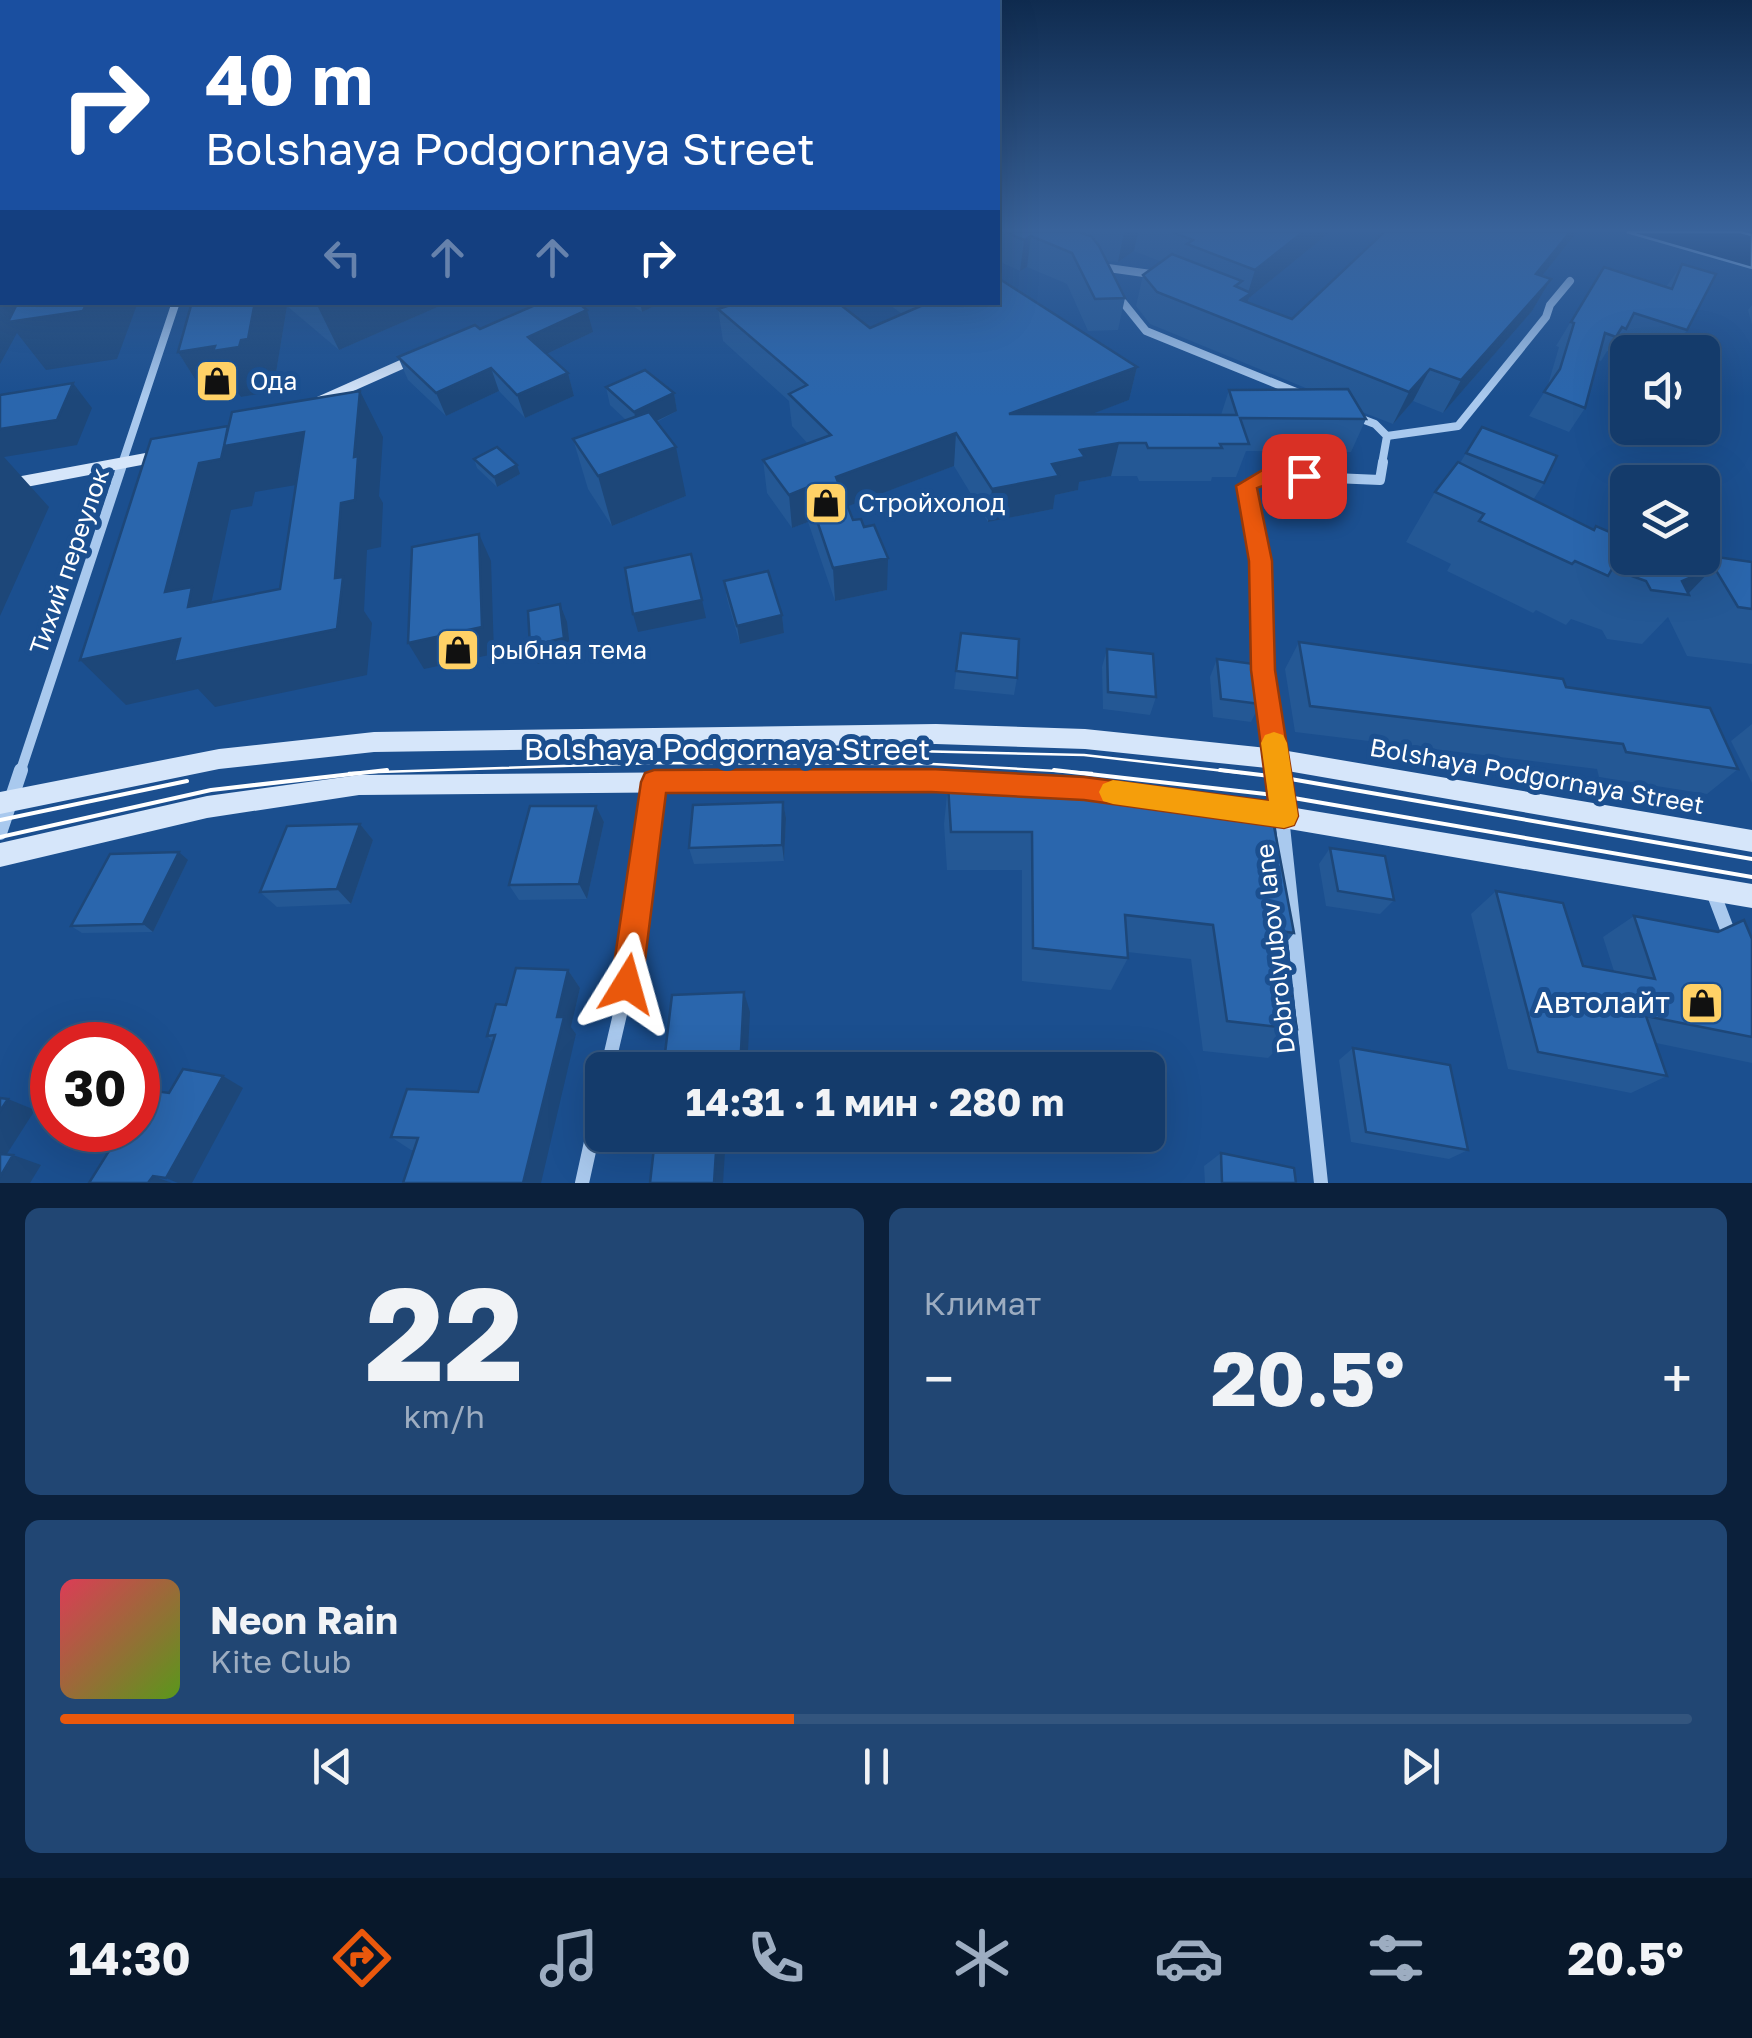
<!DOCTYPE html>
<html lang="ru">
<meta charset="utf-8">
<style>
body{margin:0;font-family:"Golos Text",sans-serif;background:#214673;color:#f1f3f6;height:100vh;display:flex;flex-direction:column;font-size:38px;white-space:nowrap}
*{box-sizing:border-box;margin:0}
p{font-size:32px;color:#9dadc1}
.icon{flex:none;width:55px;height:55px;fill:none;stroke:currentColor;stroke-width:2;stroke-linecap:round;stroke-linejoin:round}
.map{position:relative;height:1183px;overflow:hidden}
.details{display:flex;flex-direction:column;gap:25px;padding:25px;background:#0b203b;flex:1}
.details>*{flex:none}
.top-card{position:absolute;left:0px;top:0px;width:1000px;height:305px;box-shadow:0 10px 40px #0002,0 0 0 2px #33557e;background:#1a4fa0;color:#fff;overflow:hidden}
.controls{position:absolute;left:1610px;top:335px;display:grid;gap:20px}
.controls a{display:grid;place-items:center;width:110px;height:110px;border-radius:15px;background:#143b6b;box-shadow:0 10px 40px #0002,0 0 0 2px #33557e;font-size:50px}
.speed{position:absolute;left:30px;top:1022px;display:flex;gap:20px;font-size:50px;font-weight:700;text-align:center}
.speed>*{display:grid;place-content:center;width:130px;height:130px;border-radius:50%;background:#143b6b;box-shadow:0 10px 40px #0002,0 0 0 2px #33557e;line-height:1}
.speed .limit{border:15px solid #d22;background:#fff;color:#111}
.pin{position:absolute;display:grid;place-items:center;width:85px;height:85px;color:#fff;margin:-42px;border-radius:20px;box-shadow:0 5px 15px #0006}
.me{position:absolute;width:110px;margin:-55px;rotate:8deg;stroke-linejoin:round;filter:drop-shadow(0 0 8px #0008)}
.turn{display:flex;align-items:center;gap:35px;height:210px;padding:0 40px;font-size:45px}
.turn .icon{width:130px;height:130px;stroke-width:2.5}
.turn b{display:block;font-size:70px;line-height:85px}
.lanes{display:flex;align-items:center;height:95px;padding:0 40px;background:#0003;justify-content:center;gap:50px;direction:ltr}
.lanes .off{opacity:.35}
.big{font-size:75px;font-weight:700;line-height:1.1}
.details .card{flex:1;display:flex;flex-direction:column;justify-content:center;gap:15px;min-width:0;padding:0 35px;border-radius:15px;background:#214673}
.details .dial{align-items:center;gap:0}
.dial b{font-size:130px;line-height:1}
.song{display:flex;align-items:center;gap:30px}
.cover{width:120px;height:120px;border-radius:15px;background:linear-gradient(135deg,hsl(350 70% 55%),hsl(90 70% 35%))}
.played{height:10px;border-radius:5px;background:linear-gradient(90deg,#ea580c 45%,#33557e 45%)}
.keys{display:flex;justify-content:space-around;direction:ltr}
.heat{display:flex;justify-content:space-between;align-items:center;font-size:55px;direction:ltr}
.details .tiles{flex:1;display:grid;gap:25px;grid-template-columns:1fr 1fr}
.card:last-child{grid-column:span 2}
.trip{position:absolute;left:585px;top:1052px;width:580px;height:100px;border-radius:15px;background:#143b6b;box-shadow:0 10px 40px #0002,0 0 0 2px #33557e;font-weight:700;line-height:100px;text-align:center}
.tabs{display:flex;height:160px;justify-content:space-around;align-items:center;background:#08182b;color:#9dadc1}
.tabs .icon{width:70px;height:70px}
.tabs .selected{color:#ea580c}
.tabs b{font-size:45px;color:#f1f3f6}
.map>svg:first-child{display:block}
.water{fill:#123a6d;stroke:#9cc4f0;stroke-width:2.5}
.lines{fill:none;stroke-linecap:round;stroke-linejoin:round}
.street-far2{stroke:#a9c9ee;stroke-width:8}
.street-far1{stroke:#a9c9ee;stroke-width:10}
.street{stroke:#a9c9ee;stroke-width:14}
.secondary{fill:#d6e6fa;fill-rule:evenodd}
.tram-far1{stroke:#fff;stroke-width:2.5}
.tram{stroke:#fff;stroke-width:4}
.wall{fill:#245895}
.shaded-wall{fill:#1d4779}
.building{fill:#2a66ad;stroke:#1d4779;stroke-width:2.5;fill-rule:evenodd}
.route{fill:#ea580c;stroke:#983908;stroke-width:2.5}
.slow{fill:#f59e0b}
.labels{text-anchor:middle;stroke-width:10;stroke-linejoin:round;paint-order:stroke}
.poi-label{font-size:25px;fill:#fff;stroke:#1b4f8f;text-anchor:start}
.street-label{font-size:25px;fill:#fff;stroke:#1b4f8f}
.near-street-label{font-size:30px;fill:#fff;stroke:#1b4f8f}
.near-poi-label{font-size:30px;fill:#fff;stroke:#1b4f8f;text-anchor:end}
</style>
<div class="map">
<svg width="1752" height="1183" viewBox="0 0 1752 1183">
<rect width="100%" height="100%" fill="#1b4f8f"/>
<polygon class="water" points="1627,232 1740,232 1752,235 1752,268"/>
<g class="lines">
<g class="street-far2">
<polyline points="1101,267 1158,275"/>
<polyline points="1117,295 1146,331 1301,394"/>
<polyline points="1354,416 1375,424 1387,436 1382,464"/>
<polyline points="1387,436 1458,426 1546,317 1550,305 1570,281"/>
<polyline points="122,464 176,302"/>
</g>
<g class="street-far1">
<polyline points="20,773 123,462"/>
<polyline points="1278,773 1263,670 1260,561 1246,486 1266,475 1380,480 1383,462"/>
</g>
<g class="street">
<polyline points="1277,770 1321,1183"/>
<polyline points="0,833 21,770"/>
<polyline points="1713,892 1730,937"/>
<polyline points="607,1070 627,984 654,782"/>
<polyline points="582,1183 602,1092"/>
</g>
<g class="secondary">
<polygon points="427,348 435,353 432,356 313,409 301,409 299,405"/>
<polygon points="167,449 173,451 176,455 173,459 0,492 0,480"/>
<polygon points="936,724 1085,729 1276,749 1752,830 1752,852 1276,769 1085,749 936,744 374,752 219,769 0,814 0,792 219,749 374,732"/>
<polygon points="931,770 1084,778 1190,792 1198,795 1202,803 1198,811 1190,814 1084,798 931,790 359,795 207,818 0,867 0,843 207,796 359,775"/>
<polygon points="1248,800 1752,884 1752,908 1248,822 1239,819 1236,811 1239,803"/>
</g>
<g class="tram-far1">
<polyline points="825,749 1084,755 1242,773"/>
<polyline points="349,773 657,763 932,764 1092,773"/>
</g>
<g class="tram">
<polyline points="1054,770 1282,796 1752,877"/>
<polyline points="1220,770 1279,777 1752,859"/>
<polyline points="0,820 187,781"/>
<polyline points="0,837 211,790 387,770"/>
</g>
</g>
<g class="wall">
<polygon points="998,232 1330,232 1249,298 1248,303 1292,319 1382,234 1375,232 1577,232 1542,276 1551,279 1532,311 1443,413 1413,401 1393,424 1362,412 1366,419 1351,452 1246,451 1236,477 1212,477 1211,481 1139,481 1137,476 1111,476 1079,482 1078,490 1055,495 1053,509 988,522 954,466 848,506 887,590 835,601 808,522 792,528 767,493 763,460 808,444 792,426 789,401 723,341 718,309 724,307 719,302 837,302 870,328 902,314 886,302 998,302 1137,367 1129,400 1091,414 1221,415 1229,390 1308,389 1150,324 1136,306 1143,275 1162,262 1134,251 1118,262 1106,261 1125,298 1118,330 1088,331 1067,284 1027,267 1020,271 998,261"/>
<polygon points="1682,264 1687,330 1671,352 1666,352 1620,337 1610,352 1607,351 1601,361 1598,360 1585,408 1569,432 1529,416 1547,388 1559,347 1556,346 1604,267 1666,287"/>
<polygon points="192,302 449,302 339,350 287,306 274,385 267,386 266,393 241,397 238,393 207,398 178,352"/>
<polygon points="627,302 663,302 642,312"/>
<polygon points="1752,305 1752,325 1748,310"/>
<polygon points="480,329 593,332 547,354 568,373 574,396 525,418 499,391 446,416 408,380 398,357"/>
<polygon points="606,387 674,393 677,411 657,422 686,496 612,526 588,489 573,439 626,420 610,405"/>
<polygon points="1482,427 1544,483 1533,500 1593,530 1596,526 1628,558 1752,562 1752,664 1687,656 1668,617 1642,644 1607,639 1602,630 1571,619 1566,625 1536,610 1533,613 1447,571 1451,564 1406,542 1435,492 1460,463"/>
<polygon points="474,459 520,474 497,487 477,468"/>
<polygon points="724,581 782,615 784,633 740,644 727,599"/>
<polygon points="961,633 1017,678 1014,695 954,689"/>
<polygon points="1299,642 1566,687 1738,769 1707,794 1599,777 1597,769 1295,732 1285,669"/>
<polygon points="1107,649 1156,697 1150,715 1103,709 1102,667"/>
<polygon points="1217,659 1260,704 1251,722 1213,717 1210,677"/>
<polygon points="1752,724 1752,783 1731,741"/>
<polygon points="948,785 1294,933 1283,947 1297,1029 1268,1058 1203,1051 1191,959 1127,952 1128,958 1111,990 1022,981 1022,870 947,870 944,824"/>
<polygon points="783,802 786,818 784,861 694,864 689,848"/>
<polygon points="596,806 604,822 587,899 519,900 509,885"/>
<polygon points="360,824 373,840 351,904 277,907 260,892"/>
<polygon points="1330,848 1394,900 1380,914 1326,906 1319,864"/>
<polygon points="188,860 153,932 82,933 71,926"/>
<polygon points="1496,891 1583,966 1614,971 1603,937 1634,916 1752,939 1752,1063 1656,1043 1667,1076 1631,1093 1508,1069 1471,914"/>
<polygon points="568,970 580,988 571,1027 576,1034 414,1150 411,1150 391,1137 478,1092 493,1042 487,1036 506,1005"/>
<polygon points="1353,1048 1468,1150 1449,1159 1351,1142 1339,1060"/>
<polygon points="639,1135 744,1135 743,1151 650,1154 639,1139"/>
<polygon points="1221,1153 1296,1183 1205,1183 1204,1166"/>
</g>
<g class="shaded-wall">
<polygon points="1124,232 1138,232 1134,251 1118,262"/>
<polygon points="1303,232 1330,232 1249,298 1240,325 1241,300 1247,296 1255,270"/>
<polygon points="1570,232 1577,232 1518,306 1536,274"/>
<polygon points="1031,236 1027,267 1020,271 1024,240"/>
<polygon points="2,261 2,302 138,302 117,359 46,370 17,333 0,364 0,265"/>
<polygon points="1551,279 1532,311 1443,413 1461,380"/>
<polygon points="255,302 285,302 287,306 274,385 267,386 266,393 241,397 238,393 207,398 178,352 241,340"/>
<polygon points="322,302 449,302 339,350 317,305"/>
<polygon points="640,302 663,302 642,312"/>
<polygon points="587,310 593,332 536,359 528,337"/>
<polygon points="1137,367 1129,400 1005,447 1009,414"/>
<polygon points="491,368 499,391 446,416 436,393"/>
<polygon points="1430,369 1413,401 1393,424 1409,392"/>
<polygon points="568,373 574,396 525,418 517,395"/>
<polygon points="73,383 92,408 77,445 4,457 49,507 0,616 0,429"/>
<polygon points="360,391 383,437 379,496 383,503 381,547 367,550 364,611 372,623 367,675 215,707 198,689 126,705 80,660 165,592 199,463 228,426 304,432 331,479 255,492 252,506 231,510 210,609 335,578 341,503 354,457"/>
<polygon points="674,393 677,411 638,430 634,412"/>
<polygon points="956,433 954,466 838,510 836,477"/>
<polygon points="1119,443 1111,476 1079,482 1078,490 1055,495 1053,509 988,522 992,489 1052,464 1080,450"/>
<polygon points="676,447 686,496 612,526 598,476"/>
<polygon points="517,465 520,474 497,487 494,477"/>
<polygon points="806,488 808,522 792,528 789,495"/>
<polygon points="479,534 491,561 494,654 424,669 408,643"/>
<polygon points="888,558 887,590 835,601 833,568"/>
<polygon points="1714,567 1687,595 1682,581"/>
<polygon points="702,600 706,618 638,632 633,614"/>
<polygon points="560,604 567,622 571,656 538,664 530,646"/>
<polygon points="782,615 784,633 740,644 737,626"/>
<polygon points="783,802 786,818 784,861 782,845"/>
<polygon points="596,806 604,822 587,899 579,884"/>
<polygon points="360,824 373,840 351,904 337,889"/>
<polygon points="179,852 188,860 153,932 143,924"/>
<polygon points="568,970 580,988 571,1027 576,1034 541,1183 523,1183 557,1017"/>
<polygon points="744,992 750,1012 747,1070 740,1070"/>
<polygon points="223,1076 243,1088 192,1183 178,1183 166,1178"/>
<polygon points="8,1099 35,1110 3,1160 0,1159 0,1111"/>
<polygon points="736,1135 744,1135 743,1151"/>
<polygon points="717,1137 725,1151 723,1183 714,1183"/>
<polygon points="13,1155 41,1165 30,1183 0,1183 0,1177"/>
<polygon points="153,1176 172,1183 148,1183"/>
</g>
<g class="building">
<polygon points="0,232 2,232 2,261 0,265"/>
<polygon points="1006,232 1079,232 1091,236 1099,246 1125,298 1095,299 1072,253 1031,236 1024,240"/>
<polygon points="1172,232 1303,232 1255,270 1187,244 1193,240"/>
<polygon points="1384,232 1570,232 1536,274 1551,279 1461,380 1430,369 1409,392 1157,292 1143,275 1172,254 1242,281 1235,286 1251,293 1241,300 1292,319"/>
<polygon points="1682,264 1716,274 1687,330 1634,313 1626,329 1622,327 1616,337 1605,333 1585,408 1544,392 1560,369 1574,323 1571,322 1604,267 1672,289"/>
<polygon points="998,278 1137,367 1009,414 1237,415 1229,390 1348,389 1366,419 1240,418 1249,444 1220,444 1222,448 1148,448 1146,443 1119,443 1080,450 1085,457 1052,464 1059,476 992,489 956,433 836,477 853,520 861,519 864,527 874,525 888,558 833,568 806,488 789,495 763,460 831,435 789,394 807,385 718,309 740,302 837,302 870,328 930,302 998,302"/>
<polygon points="18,302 87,302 83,311 8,322"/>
<polygon points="192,302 255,302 248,339 241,340 239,347 213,351 215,346 178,352"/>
<polygon points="542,302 577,302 587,310 528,337 568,373 517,395 491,368 436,393 398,357 475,325 480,329"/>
<polygon points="645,370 674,393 634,412 606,387"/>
<polygon points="73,383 57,420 0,429 0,395"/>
<path d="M360 391 354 457 358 456 355 500 341 503 335 578 343 577 337 629 174 662 180 639 80 660 151 439 228 426 224 446 232 412ZM304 432 280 589 188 607 192 587 165 592 199 463 221 459 224 446Z"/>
<polygon points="649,412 676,447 598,476 573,439"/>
<polygon points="1482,427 1557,456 1544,483 1466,453"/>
<polygon points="497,447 517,465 494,477 474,459"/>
<polygon points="1458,462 1594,530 1596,526 1628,540 1628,558 1702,558 1702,555 1752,562 1752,609 1738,607 1714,567 1682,581 1689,595 1651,590 1646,581 1612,569 1608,576 1575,561 1572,564 1479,521 1484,514 1435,492"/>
<polygon points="479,534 482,627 408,643 412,547"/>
<polygon points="691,554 702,600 633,614 625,568"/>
<polygon points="768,571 782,615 737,626 724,581"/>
<polygon points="560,604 564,638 530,646 528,611"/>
<polygon points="961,633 1019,639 1017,678 956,671"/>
<polygon points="1299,642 1563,679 1566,687 1710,708 1738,769 1626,752 1623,744 1310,706"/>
<polygon points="1107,649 1153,654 1156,697 1108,692"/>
<polygon points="1217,659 1254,664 1260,704 1221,699"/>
<polygon points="948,785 1014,785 1271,810 1294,933 1280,931 1297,1029 1227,1021 1213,925 1125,915 1128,958 1033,948 1032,832 951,832"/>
<polygon points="783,802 782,845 689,848 693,805"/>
<polygon points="530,806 596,806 579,884 509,885"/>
<polygon points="360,824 337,889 260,892 287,826"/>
<polygon points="1330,848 1385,856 1394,900 1338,891"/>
<polygon points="179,852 143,924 71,926 110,854"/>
<polygon points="1496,891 1563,903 1583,966 1655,979 1634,916 1718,932 1744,920 1752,939 1752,1037 1646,1016 1667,1076 1538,1052"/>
<polygon points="516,968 568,970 557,1017 564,1017 523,1183 403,1183 418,1138 391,1137 407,1089 478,1092 495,1035 487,1036 496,1004 506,1005"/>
<polygon points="744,992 740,1070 663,1070 672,995"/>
<polygon points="1353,1048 1450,1065 1468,1150 1366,1132"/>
<polygon points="183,1069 223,1076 166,1178 153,1176 148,1183 89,1183 122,1130 138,1130 138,1105 147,1090 169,1093"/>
<polygon points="0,1098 8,1099 0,1111"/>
<polygon points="639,1135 736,1135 717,1137 714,1183 650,1183 655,1139 639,1139"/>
<polygon points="1221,1153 1294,1168 1296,1183 1222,1183"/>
<polygon points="0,1154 13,1155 0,1177"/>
</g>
<linearGradient id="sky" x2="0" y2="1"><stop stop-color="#0f2b4f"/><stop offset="0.58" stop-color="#39639b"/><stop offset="1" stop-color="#39639b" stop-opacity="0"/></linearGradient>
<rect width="1752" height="397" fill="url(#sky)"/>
<path class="route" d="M1266 468 1304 470 1314 476C1300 490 1275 479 1257 488L1272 561 1275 670 1298 816 1294 825 1284 828 1084 800 931 792 666 793 642 984 638 995 627 1000 616 995 611 984 641 782 645 773 654 770 931 769 1084 777 1268 801 1251 670 1249 561 1236 486Z"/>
<polygon class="slow" points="1274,732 1283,735 1287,743 1298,816 1294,825 1284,828 1113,804 1103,801 1099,792 1103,784 1113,780 1269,801 1261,743 1265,735"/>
<defs>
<g id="shop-square" transform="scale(2.25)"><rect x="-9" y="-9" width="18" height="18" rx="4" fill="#ffd166" stroke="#1b4f8f"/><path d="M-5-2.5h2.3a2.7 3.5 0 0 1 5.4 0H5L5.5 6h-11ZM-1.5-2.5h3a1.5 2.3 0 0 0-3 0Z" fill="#111"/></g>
</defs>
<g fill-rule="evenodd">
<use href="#shop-square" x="217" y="381"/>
<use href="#shop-square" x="826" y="503"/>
<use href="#shop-square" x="458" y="650"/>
<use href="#shop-square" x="1702" y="1003"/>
</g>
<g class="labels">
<g class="poi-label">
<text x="250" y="390">Ода</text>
<text x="858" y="512">Стройхолод</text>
<text x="490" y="659">рыбная тема</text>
</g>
<g class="street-label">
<text transform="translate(69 561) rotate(-71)" y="9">Тихий переулок</text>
<text transform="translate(1537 776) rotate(10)" y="9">Bolshaya Podgornaya Street</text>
<text transform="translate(1275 949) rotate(-96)" y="9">Dobrolyubov lane</text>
</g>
<g class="near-street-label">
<text x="727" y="760">Bolshaya Podgornaya Street</text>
</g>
<g class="near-poi-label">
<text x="1670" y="1013">Автолайт</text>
</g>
</g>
</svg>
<div class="controls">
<a><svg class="icon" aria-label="sound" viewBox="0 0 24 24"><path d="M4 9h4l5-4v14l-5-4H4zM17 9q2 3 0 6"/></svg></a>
<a><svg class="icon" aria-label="layers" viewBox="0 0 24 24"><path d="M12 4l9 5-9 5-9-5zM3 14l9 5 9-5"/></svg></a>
</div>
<div class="speed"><div class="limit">30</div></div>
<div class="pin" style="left:1304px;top:476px;background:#d93025"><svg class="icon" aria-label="arrive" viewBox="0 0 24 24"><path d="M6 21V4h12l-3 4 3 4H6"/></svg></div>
<svg class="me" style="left:627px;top:984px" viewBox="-20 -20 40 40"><path d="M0-17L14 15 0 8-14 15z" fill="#ea580c" stroke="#fff" stroke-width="4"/></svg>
<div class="trip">14:31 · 1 мин · 280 m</div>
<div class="top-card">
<div class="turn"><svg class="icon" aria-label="right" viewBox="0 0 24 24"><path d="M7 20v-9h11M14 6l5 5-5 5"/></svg><div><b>40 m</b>Bolshaya Podgornaya Street</div></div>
<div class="lanes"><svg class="icon off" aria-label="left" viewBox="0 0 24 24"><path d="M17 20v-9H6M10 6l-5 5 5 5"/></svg><svg class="icon off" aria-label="ahead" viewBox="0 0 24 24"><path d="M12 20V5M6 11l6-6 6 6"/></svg><svg class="icon off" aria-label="ahead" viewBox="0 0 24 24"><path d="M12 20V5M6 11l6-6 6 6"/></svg><svg class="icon" aria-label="right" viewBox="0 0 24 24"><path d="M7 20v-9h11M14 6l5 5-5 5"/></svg></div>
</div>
</div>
<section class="details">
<div class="tiles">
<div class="card dial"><b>22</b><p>km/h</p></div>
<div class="card"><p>Климат</p>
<div class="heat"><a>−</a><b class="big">20.5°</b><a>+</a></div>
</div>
<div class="card">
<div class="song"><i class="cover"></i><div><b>Neon Rain</b><p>Kite Club</p></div></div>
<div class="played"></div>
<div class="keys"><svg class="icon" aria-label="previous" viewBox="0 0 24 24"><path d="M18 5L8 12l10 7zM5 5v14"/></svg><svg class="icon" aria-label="pause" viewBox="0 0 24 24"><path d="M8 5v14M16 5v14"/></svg><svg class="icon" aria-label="next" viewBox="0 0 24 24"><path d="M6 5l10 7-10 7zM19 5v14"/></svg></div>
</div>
</div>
</section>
<nav class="tabs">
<b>14:30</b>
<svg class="icon selected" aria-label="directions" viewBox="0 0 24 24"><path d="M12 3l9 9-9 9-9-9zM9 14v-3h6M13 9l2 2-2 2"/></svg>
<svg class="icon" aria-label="music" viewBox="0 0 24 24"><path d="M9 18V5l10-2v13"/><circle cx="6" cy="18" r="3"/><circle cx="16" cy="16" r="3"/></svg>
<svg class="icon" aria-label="phone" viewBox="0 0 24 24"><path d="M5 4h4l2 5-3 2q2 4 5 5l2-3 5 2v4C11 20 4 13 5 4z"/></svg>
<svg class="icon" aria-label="climate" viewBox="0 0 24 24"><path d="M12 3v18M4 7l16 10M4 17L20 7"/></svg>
<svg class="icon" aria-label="car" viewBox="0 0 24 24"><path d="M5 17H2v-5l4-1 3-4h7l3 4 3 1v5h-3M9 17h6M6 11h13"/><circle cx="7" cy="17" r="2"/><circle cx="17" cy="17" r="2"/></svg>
<svg class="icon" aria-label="filters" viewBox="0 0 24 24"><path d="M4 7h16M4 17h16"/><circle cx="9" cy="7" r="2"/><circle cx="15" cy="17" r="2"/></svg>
<b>20.5°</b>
</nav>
